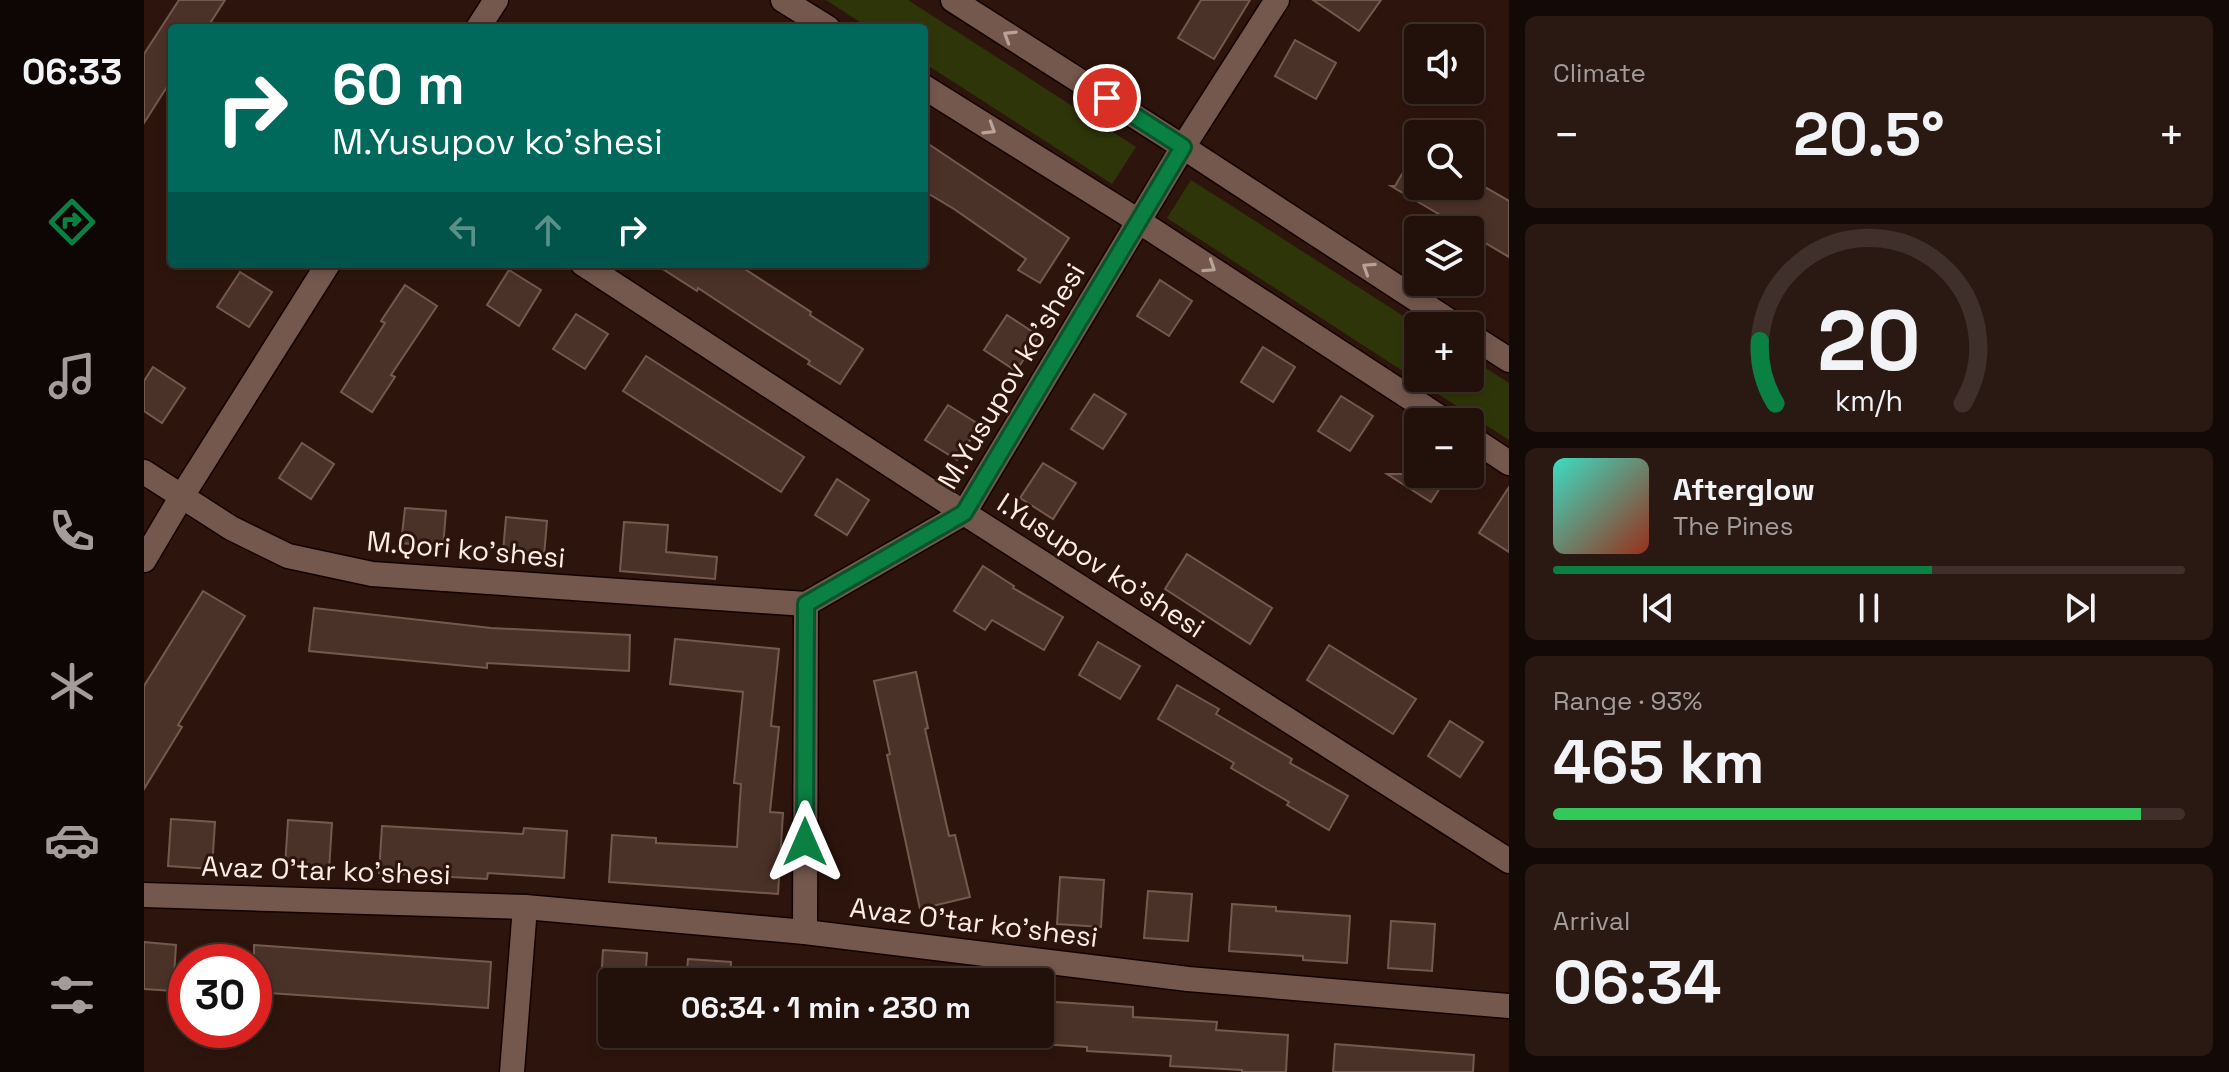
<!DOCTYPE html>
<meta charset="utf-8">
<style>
body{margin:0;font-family:"Space Grotesk",sans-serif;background:#2a1913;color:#f1f3f6;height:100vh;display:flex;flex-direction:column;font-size:30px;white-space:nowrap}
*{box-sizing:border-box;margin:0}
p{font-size:26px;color:#a29d9c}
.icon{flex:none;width:44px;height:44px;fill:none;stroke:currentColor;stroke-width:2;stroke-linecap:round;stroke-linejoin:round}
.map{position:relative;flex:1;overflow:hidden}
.drawer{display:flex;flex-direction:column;gap:16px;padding:16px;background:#130906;width:720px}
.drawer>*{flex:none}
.guide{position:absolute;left:24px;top:24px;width:760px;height:244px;border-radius:8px;box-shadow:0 4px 12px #0003,0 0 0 2px #3f302b;background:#00695c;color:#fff;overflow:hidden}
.fabs{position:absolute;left:1260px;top:24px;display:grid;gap:16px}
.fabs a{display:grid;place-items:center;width:80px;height:80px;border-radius:8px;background:#22100a;box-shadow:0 4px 12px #0003,0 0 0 2px #3f302b;font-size:40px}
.speed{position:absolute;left:24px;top:944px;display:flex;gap:16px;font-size:40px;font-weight:700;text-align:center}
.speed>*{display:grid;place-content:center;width:104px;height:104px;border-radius:50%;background:#22100a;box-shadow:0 4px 12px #0003,0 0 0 2px #3f302b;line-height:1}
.speed .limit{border:12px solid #d22;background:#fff;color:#111}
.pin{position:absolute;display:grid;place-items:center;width:68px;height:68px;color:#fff;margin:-34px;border:4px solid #fff;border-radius:50%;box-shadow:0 2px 8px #0007}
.me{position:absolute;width:88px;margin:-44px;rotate:0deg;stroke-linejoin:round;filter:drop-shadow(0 0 6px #0008)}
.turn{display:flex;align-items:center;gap:28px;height:168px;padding:0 32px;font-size:36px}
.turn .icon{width:104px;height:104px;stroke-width:2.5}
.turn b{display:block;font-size:56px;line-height:68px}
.lanes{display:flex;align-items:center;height:76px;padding:0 32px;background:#0003;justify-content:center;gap:40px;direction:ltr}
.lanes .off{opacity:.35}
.big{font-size:60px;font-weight:700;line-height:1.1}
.drawer .card{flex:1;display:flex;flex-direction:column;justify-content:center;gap:12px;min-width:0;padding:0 28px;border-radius:12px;background:#2a1913}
.drawer .dial{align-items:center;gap:0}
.dial svg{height:208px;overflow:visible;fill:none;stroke:#3f302b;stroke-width:7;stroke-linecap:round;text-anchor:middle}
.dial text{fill:#f1f3f6;stroke:none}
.song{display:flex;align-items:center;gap:24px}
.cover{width:96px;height:96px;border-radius:12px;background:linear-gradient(135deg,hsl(170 70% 55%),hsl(10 70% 35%))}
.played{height:8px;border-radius:4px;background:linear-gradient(90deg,#0b8043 60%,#3f302b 60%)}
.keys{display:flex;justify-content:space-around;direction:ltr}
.heat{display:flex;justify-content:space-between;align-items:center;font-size:44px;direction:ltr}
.charge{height:12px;border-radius:6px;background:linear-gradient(90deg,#34c759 93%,#3f302b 0)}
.trip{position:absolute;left:454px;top:968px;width:456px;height:80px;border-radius:8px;background:#22100a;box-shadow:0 4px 12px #0003,0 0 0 2px #3f302b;font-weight:700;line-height:80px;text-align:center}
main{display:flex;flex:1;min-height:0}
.tab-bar{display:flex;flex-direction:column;width:144px;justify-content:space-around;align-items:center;background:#0e0604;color:#a29d9c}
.tab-bar .icon{width:56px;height:56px}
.tab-bar .on{color:#0b8043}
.tab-bar b{font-size:36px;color:#f1f3f6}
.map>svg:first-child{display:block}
.green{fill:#2e3609}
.building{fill:#4b3228;stroke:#75594e;stroke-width:2}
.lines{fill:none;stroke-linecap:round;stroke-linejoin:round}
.minor-casing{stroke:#140200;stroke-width:27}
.minor{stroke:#74584e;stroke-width:24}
.oneway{stroke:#b9a29a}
.route-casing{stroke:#07532c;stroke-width:20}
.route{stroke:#0b8043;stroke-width:14}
.labels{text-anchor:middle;stroke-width:6;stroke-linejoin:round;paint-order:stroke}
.street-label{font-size:28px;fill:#feece6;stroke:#2d150d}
</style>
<main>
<nav class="tab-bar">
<b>06:33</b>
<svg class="icon on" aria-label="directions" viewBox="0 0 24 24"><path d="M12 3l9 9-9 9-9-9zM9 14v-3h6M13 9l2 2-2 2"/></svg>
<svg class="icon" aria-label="music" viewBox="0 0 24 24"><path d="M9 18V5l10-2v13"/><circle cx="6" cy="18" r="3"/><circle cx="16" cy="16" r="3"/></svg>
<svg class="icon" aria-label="phone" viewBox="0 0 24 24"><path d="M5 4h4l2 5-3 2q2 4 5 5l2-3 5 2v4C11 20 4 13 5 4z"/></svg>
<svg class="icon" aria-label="climate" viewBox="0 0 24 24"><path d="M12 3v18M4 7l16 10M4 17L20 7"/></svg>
<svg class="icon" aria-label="car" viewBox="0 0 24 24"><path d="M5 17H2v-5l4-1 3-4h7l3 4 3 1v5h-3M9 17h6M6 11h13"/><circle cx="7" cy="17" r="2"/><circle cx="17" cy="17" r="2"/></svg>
<svg class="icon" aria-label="filters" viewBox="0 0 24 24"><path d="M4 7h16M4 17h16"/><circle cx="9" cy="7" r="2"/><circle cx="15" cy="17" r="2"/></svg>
</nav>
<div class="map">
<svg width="1365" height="1072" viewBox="0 0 1365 1072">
<rect width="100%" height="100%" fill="#2d150d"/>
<g class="green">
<polygon points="682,0 764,0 992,147 968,184 780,63 780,28 725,28"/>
<polygon points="1047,180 1275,326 1274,378 1326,378 1326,358 1365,383 1365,440 1023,218"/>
</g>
<g class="building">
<polygon points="35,0 81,0 63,28 28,28 28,79 0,123 0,54"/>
<polygon points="1057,0 1106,0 1070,59 1034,38"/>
<polygon points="1169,0 1237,0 1215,31"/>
<polygon points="1151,40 1192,63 1172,99 1131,76"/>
<polygon points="780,141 925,238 896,283 874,270 882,259 810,209 780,191"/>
<polygon points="1274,147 1274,186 1339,186 1365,201 1365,257 1326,234 1326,230 1322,230 1247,186 1251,186"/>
<polygon points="511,264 593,264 667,312 666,315 719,349 696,384 664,364 666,361 613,327 554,288 553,291"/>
<polygon points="365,270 397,290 375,326 343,305"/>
<polygon points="96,272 128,292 105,327 73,307"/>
<polygon points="1016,280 1048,301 1025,336 993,316"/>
<polygon points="261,285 293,306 247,375 251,377 228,412 197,392 241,323 237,321"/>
<polygon points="432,314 464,334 441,369 409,349"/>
<polygon points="863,315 895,336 872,371 840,350"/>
<polygon points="1119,347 1151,367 1129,402 1097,382"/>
<polygon points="502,356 660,457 637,492 479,391"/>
<polygon points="9,367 41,388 18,423 0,411 0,381"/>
<polygon points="950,394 982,414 959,449 927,429"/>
<polygon points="1197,396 1229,416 1206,451 1174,431"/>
<polygon points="804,405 836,425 813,460 781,440"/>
<polygon points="158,443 190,464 167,499 135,478"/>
<polygon points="899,463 932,483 909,519 876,498"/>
<polygon points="1243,474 1305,474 1287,502"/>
<polygon points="693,479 725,500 703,535 671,515"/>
<polygon points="1365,487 1365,552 1335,533"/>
<polygon points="261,508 302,511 299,547 257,543"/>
<polygon points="362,517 403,521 400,556 359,552"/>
<polygon points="480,522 524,525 522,552 573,557 571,579 476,571"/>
<polygon points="1043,554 1128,608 1106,644 1021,589"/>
<polygon points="839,566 870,586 869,588 919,617 900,650 848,620 841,630 810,611"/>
<polygon points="59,591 101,616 34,725 38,727 0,789 0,686"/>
<polygon points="170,608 347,628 486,635 485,671 343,663 343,668 165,651"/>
<polygon points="531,639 635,649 627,726 635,727 626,812 639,813 634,894 465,882 468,835 512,838 512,843 593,847 597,784 590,783 599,692 526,684"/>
<polygon points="954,642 996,666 976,699 935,675"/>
<polygon points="1185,645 1272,699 1249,734 1163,680"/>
<polygon points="772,672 784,728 781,729 805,836 811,835 826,897 776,909 743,755 746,754 730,681"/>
<polygon points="1033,685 1075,709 1072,714 1148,759 1146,763 1204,796 1185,830 1143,805 1145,802 1087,768 1090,763 1014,719"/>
<polygon points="1306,721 1339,742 1316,777 1284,756"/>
<polygon points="27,819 71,822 68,869 24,866"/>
<polygon points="144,820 188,823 185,870 141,867"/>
<polygon points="238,826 379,834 380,828 423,831 420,878 344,873 343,879 235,873"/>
<polygon points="916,877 960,880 957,927 913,924"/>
<polygon points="1004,891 1048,894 1044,941 1000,938"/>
<polygon points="1088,904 1132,907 1132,911 1206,916 1203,963 1159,960 1159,956 1085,951"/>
<polygon points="1247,921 1291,924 1288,971 1244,968"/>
<polygon points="0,942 32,945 29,991 0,989"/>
<polygon points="110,945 347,962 344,1008 110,992"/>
<polygon points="459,950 503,953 501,982 457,982"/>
<polygon points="544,959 587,962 586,982 542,982"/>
<polygon points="896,1001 989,1007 989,1017 1073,1022 1072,1030 1144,1035 1142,1072 1098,1072 1098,1070 1026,1066 1027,1056 943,1051 943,1047 896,1044"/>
<polygon points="1191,1044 1330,1055 1329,1072 1189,1072"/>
</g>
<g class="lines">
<g class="minor-casing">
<g id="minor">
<polyline points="639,0 684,28"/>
<polyline points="809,0 1039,147 1313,326"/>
<polyline points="334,28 352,0"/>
<polyline points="780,87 996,222 1303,422"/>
<polyline points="439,264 820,513 1365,861"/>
<polyline points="1326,335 1365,360"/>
<polyline points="1326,437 1365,463"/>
<polyline points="0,472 87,528 144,556 228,574 662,604"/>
<polyline points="0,560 38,496 184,264"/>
<polyline points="662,604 820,513 1039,147 1133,0"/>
<polyline points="0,895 381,907 661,932 1044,979 1365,1006"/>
<polyline points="661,932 662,604"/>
<polyline points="368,1072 381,907"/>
</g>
</g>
<use href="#minor" class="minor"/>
</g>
<defs><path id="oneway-chevron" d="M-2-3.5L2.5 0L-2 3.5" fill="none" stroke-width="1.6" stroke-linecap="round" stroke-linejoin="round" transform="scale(2)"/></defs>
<g class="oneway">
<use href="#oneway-chevron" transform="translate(865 36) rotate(-148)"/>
<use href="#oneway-chevron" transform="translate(846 129) rotate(32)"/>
<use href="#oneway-chevron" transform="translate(1066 267) rotate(33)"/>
<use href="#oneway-chevron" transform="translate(1224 268) rotate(-147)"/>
</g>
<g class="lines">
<g class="route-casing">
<polyline id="route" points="661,842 662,604 820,513 1039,147 963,98"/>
</g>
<use href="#route" class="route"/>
</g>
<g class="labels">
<g class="street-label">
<text transform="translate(867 376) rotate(-59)" y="10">M.Yusupov ko'shesi</text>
<text transform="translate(322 549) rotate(5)" y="10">M.Qori ko'shesi</text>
<text transform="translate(957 565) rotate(33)" y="10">I.Yusupov ko'shesi</text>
<text transform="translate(182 870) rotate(2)" y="10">Avaz O'tar ko'shesi</text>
<text transform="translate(830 922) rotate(7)" y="10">Avaz O'tar ko'shesi</text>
</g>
</g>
</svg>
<div class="fabs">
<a><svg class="icon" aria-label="sound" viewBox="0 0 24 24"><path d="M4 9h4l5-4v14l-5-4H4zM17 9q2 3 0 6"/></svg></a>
<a><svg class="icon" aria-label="search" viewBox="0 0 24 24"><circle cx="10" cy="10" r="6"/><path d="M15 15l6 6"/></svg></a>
<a><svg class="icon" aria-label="layers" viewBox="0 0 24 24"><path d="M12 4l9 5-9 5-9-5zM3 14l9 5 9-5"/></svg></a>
<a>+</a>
<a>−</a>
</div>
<div class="speed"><div class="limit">30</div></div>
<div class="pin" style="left:963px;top:98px;background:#d93025"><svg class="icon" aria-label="arrive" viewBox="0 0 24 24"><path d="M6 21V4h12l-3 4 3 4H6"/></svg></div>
<svg class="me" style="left:661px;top:842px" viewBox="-20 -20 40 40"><path d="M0-17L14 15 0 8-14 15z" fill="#0b8043" stroke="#fff" stroke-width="4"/></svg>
<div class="trip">06:34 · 1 min · 230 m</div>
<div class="guide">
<div class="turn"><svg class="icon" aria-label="right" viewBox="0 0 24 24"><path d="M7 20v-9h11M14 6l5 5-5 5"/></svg><div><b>60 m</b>M.Yusupov ko'shesi</div></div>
<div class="lanes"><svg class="icon off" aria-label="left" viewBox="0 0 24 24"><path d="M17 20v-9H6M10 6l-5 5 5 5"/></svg><svg class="icon off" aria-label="ahead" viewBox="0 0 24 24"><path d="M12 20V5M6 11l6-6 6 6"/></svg><svg class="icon" aria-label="right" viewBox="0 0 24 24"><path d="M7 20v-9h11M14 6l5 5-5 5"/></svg></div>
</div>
</div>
<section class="drawer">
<div class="card"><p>Climate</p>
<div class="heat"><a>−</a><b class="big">20.5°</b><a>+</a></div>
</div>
<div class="card dial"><svg viewBox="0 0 100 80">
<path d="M14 69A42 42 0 1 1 86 69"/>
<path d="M14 69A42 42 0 0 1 8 45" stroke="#0b8043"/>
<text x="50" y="56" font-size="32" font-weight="700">20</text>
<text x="50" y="72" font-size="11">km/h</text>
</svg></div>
<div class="card">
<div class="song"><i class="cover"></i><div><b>Afterglow</b><p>The Pines</p></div></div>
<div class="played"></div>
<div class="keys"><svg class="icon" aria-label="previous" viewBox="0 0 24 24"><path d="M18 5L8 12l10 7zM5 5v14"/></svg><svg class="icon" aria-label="pause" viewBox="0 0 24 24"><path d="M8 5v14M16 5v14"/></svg><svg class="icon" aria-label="next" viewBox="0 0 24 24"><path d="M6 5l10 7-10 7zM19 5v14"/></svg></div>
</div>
<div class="card"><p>Range · 93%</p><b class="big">465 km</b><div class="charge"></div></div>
<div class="card"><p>Arrival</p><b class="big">06:34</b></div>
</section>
</main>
